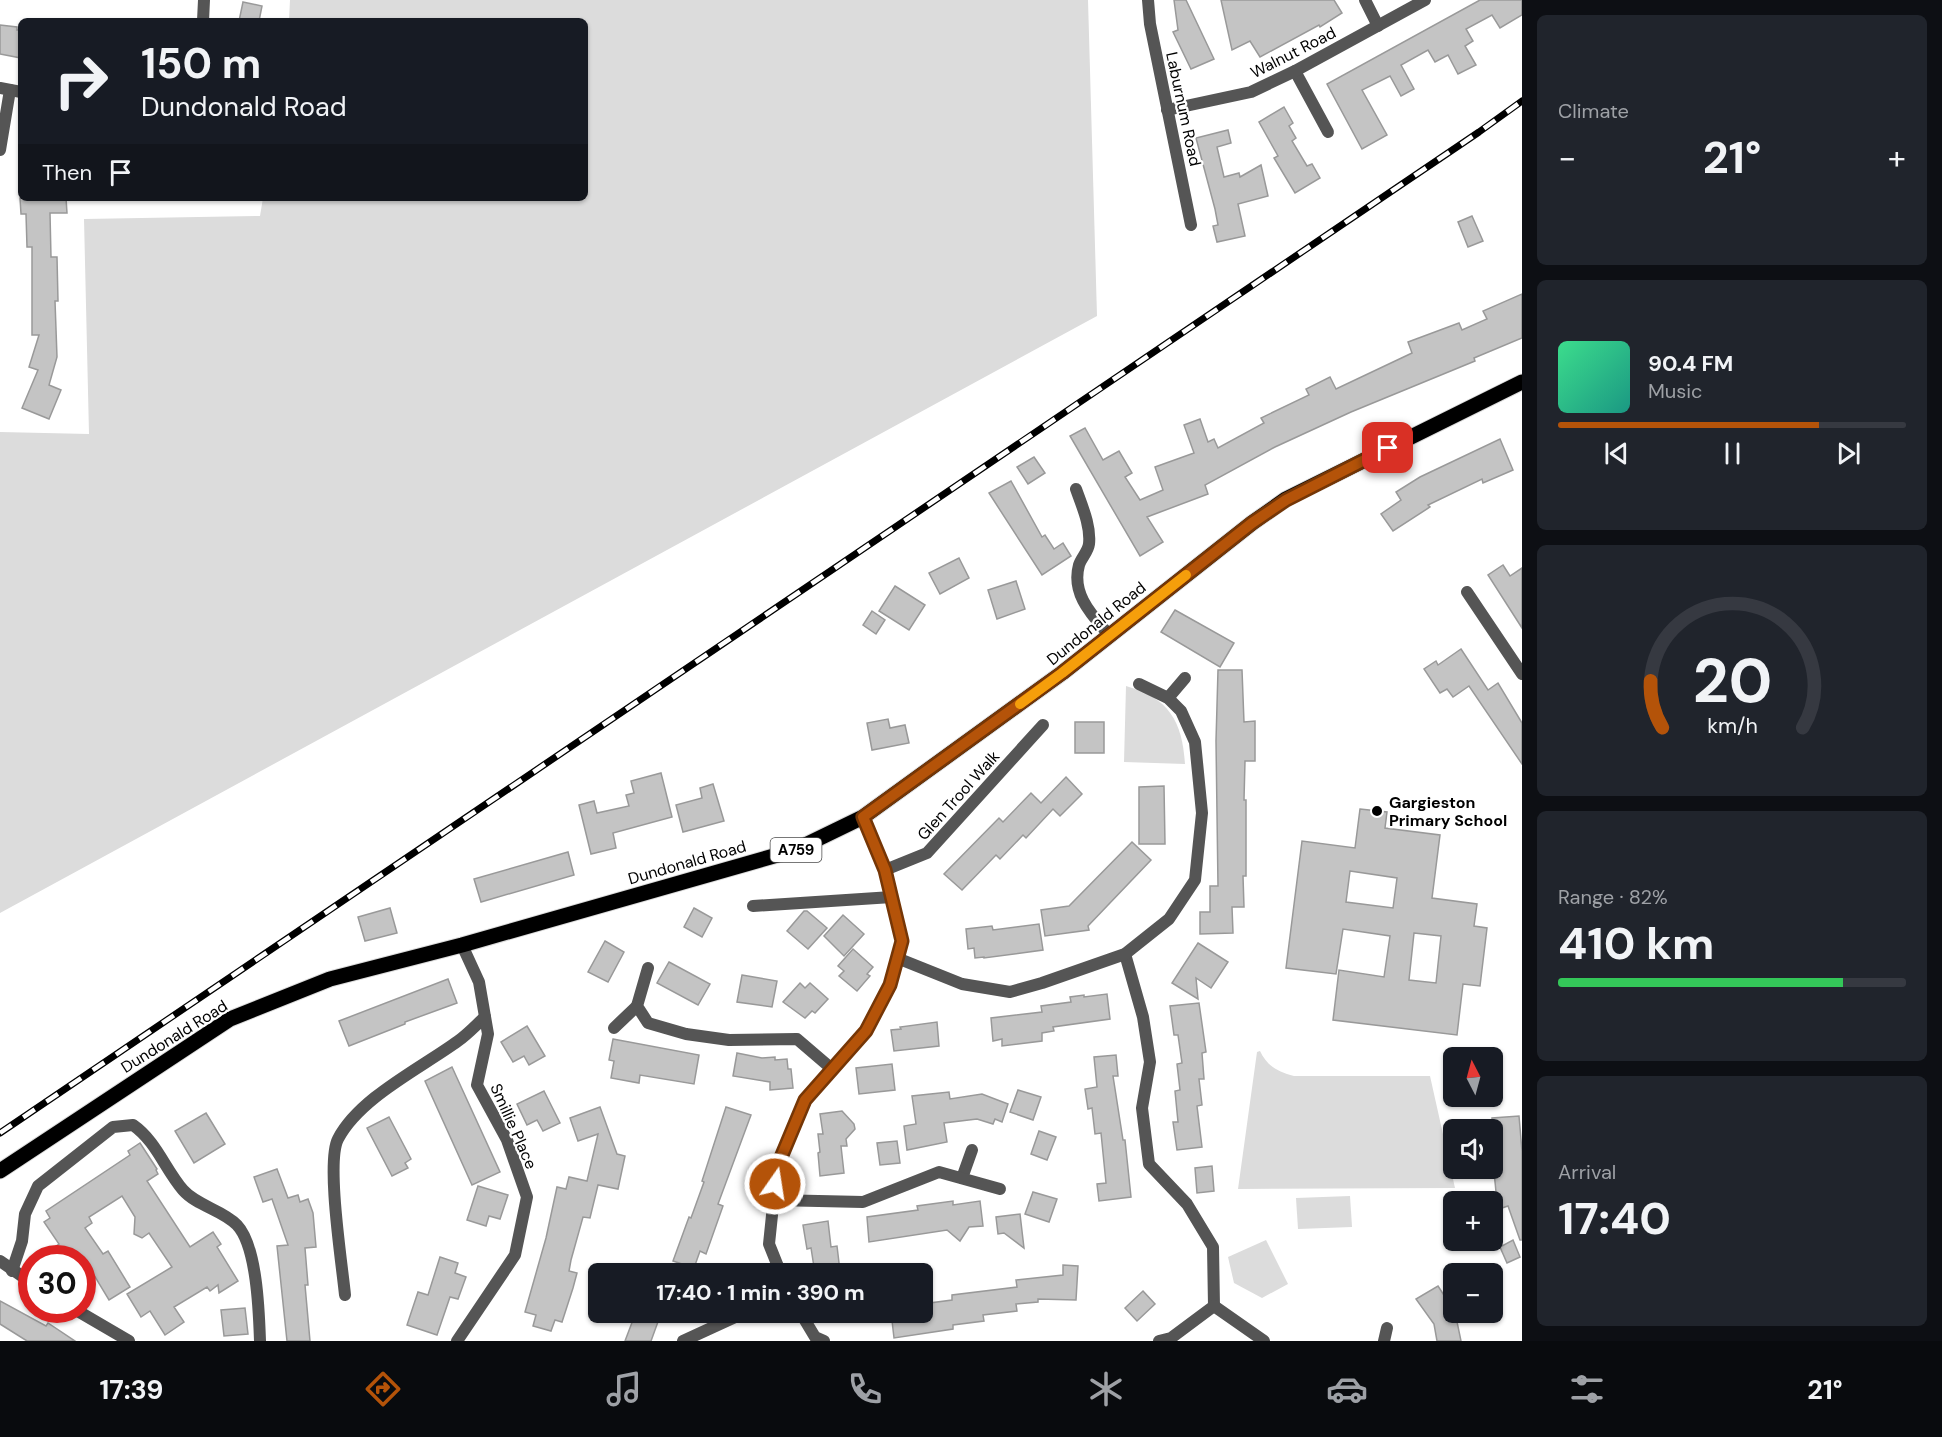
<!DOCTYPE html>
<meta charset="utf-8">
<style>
body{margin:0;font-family:"DM Sans",sans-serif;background:#20242c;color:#f1f3f6;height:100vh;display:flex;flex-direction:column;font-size:22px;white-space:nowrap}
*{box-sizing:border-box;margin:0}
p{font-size:20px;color:#9ea1a6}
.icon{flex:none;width:33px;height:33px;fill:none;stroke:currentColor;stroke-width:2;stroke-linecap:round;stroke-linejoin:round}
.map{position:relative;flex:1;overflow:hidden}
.panel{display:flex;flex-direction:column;gap:15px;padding:15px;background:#0d0f14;width:420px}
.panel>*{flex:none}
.top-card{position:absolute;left:18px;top:18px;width:570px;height:183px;border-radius:9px;box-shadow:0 2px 4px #0004;background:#171b24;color:#f1f3f6;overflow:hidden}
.needle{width:39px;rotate:354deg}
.fabs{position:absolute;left:1443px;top:1047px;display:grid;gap:12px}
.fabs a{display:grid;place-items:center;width:60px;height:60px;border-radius:9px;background:#171b24;box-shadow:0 2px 4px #0004;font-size:30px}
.speed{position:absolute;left:18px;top:1245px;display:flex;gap:12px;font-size:30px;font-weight:700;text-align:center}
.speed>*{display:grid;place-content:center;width:78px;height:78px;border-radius:50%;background:#171b24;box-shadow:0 2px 4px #0004;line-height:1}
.speed .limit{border:9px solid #d22;background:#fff;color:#111}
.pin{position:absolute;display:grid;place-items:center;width:51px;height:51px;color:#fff;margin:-26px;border-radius:12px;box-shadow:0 3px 9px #0006}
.me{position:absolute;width:66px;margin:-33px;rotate:13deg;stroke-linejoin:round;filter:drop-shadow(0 0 4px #0008)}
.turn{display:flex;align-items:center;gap:21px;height:126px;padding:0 24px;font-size:27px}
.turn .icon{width:78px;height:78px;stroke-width:2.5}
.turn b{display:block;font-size:42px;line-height:51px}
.then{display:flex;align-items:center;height:57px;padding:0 24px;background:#0003;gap:12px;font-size:22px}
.big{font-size:45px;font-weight:700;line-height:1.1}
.panel .widget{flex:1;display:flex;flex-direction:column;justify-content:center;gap:9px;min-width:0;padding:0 21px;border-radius:9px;background:#20242c}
.panel .dial{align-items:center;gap:0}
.dial svg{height:156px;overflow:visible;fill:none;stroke:#363941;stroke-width:7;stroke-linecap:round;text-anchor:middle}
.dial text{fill:#f1f3f6;stroke:none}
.song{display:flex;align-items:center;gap:18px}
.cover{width:72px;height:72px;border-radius:9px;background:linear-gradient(135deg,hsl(150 70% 55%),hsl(170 70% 35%))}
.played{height:6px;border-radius:3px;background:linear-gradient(90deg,#b45309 75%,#363941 75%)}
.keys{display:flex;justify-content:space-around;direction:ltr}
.heat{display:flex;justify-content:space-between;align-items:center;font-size:33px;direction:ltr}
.charge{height:9px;border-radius:4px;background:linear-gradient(90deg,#34c759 82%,#363941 0)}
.trip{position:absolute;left:588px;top:1263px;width:345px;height:60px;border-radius:9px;background:#171b24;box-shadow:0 2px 4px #0004;font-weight:700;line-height:60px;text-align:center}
.dock{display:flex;height:96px;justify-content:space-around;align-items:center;background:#090b0e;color:#9ea1a6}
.dock .icon{width:42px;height:42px}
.dock .current{color:#b45309}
.dock b{font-size:27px;color:#f1f3f6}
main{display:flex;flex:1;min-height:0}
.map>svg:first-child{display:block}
.green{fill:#dcdcdc}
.building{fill:#c4c4c4;stroke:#999;stroke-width:1.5;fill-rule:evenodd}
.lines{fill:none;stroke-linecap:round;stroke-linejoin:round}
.primary-casing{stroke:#dbdbdb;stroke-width:17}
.minor{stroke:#555;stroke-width:12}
.primary{stroke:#000;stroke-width:15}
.rail-casing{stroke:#000;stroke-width:7}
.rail{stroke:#fff;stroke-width:4.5;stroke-dasharray:14;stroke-linecap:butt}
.route-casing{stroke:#753606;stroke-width:15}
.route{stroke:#b45309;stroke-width:10}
.slow{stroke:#f59e0b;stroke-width:10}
.poi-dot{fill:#000;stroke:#fff;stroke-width:2}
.labels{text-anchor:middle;stroke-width:4.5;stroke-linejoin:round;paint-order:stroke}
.shield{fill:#fff;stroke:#4c4c4c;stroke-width:1.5}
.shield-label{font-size:15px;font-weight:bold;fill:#000}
.street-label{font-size:16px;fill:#000;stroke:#fff}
.poi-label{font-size:16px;font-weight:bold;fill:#000;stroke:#fff;text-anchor:start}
</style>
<main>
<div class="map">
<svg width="1522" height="1341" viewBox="0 0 1522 1341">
<rect width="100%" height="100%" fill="#fff"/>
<g class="green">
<polygon points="290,0 1088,0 1097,316 0,913 0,432 89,434 84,219 260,216 263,198 585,198 585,21 289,21"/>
<path d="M1126 686C1169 698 1182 721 1185 764L1124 762Z"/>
<path d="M1260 1051C1267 1066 1278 1072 1294 1076H1430L1455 1188 1238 1189 1257 1052Z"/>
<polygon points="1350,1196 1352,1227 1298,1229 1296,1198"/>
<polygon points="1266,1240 1288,1284 1262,1298 1234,1283 1228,1257"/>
</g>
<g class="building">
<polygon points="1174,0 1186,0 1214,59 1191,69 1173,32 1178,30"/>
<polygon points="1221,0 1334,0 1342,13 1320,27 1319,25 1260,57 1250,41 1232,50"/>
<polygon points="1480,0 1522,0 1522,15 1500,28 1492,15 1466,29 1473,41 1465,46 1476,65 1458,74 1448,55 1435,62 1428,50 1401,65 1414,89 1401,96 1390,76 1362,90 1387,135 1362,149 1327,84"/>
<polygon points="243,2 262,6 259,21 239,21"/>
<polygon points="0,25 17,27 17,30 21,30 21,58 0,54"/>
<polygon points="1284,107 1293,123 1289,126 1296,138 1292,141 1307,166 1312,164 1320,178 1295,193 1274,158 1278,156 1259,122"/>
<polygon points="1228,130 1231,143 1217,147 1224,177 1239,173 1240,177 1261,165 1268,196 1238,204 1245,236 1217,242 1213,226 1218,225 1215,209 1196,138"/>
<polygon points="20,198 66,198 67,213 50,213 51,257 57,257 58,301 55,301 57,357 49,385 61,390 49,419 22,408 38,370 29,367 39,335 32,335 32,247 27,247 26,214 21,214"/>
<polygon points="1472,216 1483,241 1468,247 1458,222"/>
<polygon points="1522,294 1522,338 1474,358 1475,361 1351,412 1275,447 1205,485 1208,494 1147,517 1163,542 1140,556 1070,436 1085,428 1103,460 1119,451 1132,473 1125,477 1140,500 1163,490 1155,467 1194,453 1184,425 1200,419 1208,442 1214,439 1218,448 1264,423 1261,418 1309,395 1306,389 1330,377 1336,389 1412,353 1408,342 1459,323 1462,330 1487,319 1483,311"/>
<polygon points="1500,439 1513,470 1483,483 1482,479 1428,505 1430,507 1393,531 1381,514 1401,500 1396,492 1420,477"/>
<polygon points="1034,457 1045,473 1028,484 1017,467"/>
<polygon points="1011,481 1042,537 1045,535 1054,549 1063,543 1071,556 1042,575 989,493"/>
<polygon points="959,558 969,578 940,594 929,573"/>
<polygon points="1503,565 1510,576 1522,568 1522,628 1488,575"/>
<polygon points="1016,581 1025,609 997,619 988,590"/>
<polygon points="895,586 925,605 909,630 879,611"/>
<polygon points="1175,610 1234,643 1220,667 1161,632"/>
<polygon points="872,611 885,620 876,634 863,625"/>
<polygon points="1461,649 1488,690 1498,683 1522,723 1522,764 1469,686 1453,697 1447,689 1440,693 1424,669 1436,661 1438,665"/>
<polygon points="1218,670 1242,670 1244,722 1255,721 1255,761 1245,761 1244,800 1246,800 1246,876 1243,876 1244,907 1232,907 1233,933 1200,934 1200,912 1210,912 1210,886 1218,886 1216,741"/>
<polygon points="888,719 890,728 905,725 909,743 872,750 867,723"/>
<rect x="1075" y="722" width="29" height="31"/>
<polygon points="661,773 672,817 613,833 616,848 591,854 579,805 594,801 597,813 629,806 626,795 634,793 631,781"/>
<polygon points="1066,777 1082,794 1060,816 1053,809 1026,838 1023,835 1000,859 996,855 962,890 944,874 999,818 1003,822 1031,793 1041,803"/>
<polygon points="713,784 724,821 683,832 676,805 702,798 700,788"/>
<polygon points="1164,786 1165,844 1139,844 1139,787"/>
<path d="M1360 809 1387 812 1385 828 1440 835 1432 898 1477 904 1474 926 1487 928 1480 986 1463 984 1457 1035 1333 1020 1339 970 1384 977 1390 936 1343 929 1336 974 1286 968 1302 841 1355 848ZM1350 871 1397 878 1393 908 1346 902ZM1414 933 1441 936 1436 983 1409 980Z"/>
<polygon points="1132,842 1151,860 1088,926 1089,930 1045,936 1041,910 1069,906"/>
<polygon points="568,852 574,875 481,902 474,879"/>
<polygon points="390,908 397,933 365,941 358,917"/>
<polygon points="694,908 712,918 702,937 684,927"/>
<polygon points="804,911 807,911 827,928 808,949 787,931"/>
<polygon points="843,915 864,934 844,956 824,936"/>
<polygon points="1039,924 1043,950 984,958 984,957 975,958 974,948 968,949 966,929 992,926 993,930"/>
<polygon points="605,941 624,952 608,982 588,972"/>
<polygon points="1198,943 1228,962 1211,988 1196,978 1198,999 1172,983"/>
<polygon points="853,949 873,967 867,974 870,976 857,991 839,976 844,971 838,966"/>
<polygon points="669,962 710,984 698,1005 657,983"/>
<polygon points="742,975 777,981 772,1007 737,1002"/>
<polygon points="448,979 457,1003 405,1022 405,1024 349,1046 339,1021"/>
<polygon points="800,983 805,988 810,983 828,999 815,1013 812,1011 805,1018 783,1002"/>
<polygon points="1107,994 1110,1019 1053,1027 1054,1031 1042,1033 1042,1041 1002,1046 1002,1039 993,1041 991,1018 1042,1012 1041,1006 1071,1002 1070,997 1084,995 1084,997"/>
<polygon points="1199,1003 1206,1052 1202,1053 1204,1079 1199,1079 1202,1105 1197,1106 1202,1147 1177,1150 1173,1122 1178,1122 1175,1091 1180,1090 1177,1064 1182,1063 1178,1035 1174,1035 1170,1006"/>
<polygon points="937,1022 939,1046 894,1051 891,1030 901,1029 900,1027"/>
<polygon points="527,1026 545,1056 529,1065 524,1056 513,1062 501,1042"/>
<polygon points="613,1039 699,1055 694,1084 640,1075 639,1083 611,1078 614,1061 609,1060"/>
<polygon points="737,1053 762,1058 775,1057 775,1060 787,1059 788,1069 791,1069 793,1088 770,1090 770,1082 733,1076"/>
<polygon points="1116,1055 1118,1076 1113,1076 1123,1140 1125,1140 1131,1197 1099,1201 1097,1184 1106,1183 1101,1133 1095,1134 1092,1108 1088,1109 1085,1089 1097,1087 1094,1057"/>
<polygon points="892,1064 895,1090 859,1094 856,1068"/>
<polygon points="452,1067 500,1172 472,1185 425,1081"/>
<polygon points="1018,1090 1041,1097 1033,1120 1010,1112"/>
<polygon points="544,1091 560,1123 543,1131 537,1120 527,1125 517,1104"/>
<polygon points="949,1092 950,1099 982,1094 1008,1104 1002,1122 995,1119 993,1124 977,1119 944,1123 947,1142 907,1150 904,1126 916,1124 912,1096"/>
<polygon points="600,1107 617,1154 625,1156 618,1189 598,1185 590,1218 583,1217 571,1260 569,1271 577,1273 573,1288 562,1322 555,1320 551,1331 533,1326 536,1315 525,1312 546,1238 557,1187 566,1189 569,1177 587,1181 598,1134 578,1141 570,1118"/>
<polygon points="726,1107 751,1115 718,1204 723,1206 706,1254 700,1251 694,1268 673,1261 689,1217 691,1218 704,1182 702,1181"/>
<polygon points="842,1111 854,1124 855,1129 846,1139 847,1146 841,1146 844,1173 820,1176 818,1153 820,1152 818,1134 823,1134 820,1114"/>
<polygon points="206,1113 225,1144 194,1163 175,1131"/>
<polygon points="1519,1116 1522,1151 1522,1240 1520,1240 1508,1206 1499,1209 1493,1194 1496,1192 1492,1151 1492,1118"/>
<polygon points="389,1117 411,1159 405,1163 408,1168 392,1176 367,1128"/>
<polygon points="1039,1131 1056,1137 1047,1160 1031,1154"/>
<polygon points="897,1141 900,1163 880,1165 877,1143"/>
<polygon points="140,1143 157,1169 156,1170 158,1174 147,1181 190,1247 213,1232 221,1244 217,1247 238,1281 219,1293 218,1285 210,1291 207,1287 174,1307 184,1322 165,1335 150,1311 141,1317 127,1294 172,1267 149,1233 142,1238 134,1234 135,1217 122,1196 89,1217 92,1223 85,1228 103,1254 108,1251 130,1287 109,1300 94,1275 90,1278 82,1267 82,1258 39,1258 59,1244 44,1222 50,1218 46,1211 130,1155 128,1151"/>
<polygon points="1212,1166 1214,1191 1197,1193 1195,1168"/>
<polygon points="277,1169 288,1198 298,1195 300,1202 308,1199 313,1213 316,1247 305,1248 308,1285 305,1285 310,1341 287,1341 277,1246 288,1245 272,1199 263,1202 254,1177"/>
<polygon points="478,1186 508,1195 500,1219 489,1216 486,1226 467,1220"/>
<polygon points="1033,1192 1057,1199 1049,1222 1025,1214"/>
<polygon points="953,1201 953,1205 980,1201 983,1226 969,1227 960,1241 947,1230 869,1242 867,1217 918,1210 917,1206"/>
<polygon points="1020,1214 1024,1248 1004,1233 998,1234 996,1217"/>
<polygon points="828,1221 831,1247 837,1246 840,1271 821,1274 820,1266 814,1267 811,1248 807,1249 803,1225"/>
<polygon points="1513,1240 1520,1257 1507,1263 1500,1247"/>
<polygon points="440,1257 458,1263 455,1273 466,1277 458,1299 450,1297 437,1335 407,1325 418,1292 428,1295"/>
<polygon points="1063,1265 1078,1266 1076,1300 1038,1299 1038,1302 1016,1304 1017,1311 983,1315 984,1321 953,1325 953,1329 894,1338 891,1312 922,1312 922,1304 952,1300 952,1295 1017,1287 1016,1280 1063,1275"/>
<polygon points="1438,1286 1455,1312 1461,1341 1437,1341 1434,1324 1416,1299"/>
<polygon points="1143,1291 1155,1304 1137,1321 1125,1308"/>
<polygon points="0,1301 46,1326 48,1323 75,1341 27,1341 0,1324"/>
<polygon points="245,1308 248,1334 224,1336 221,1310"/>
<polygon points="636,1312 656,1312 654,1317 659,1319 651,1341 625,1341"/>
</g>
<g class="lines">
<g class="primary-casing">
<polyline id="primary" points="0,1171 230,1019 330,979 462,945 795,850 863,817 1062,673 1252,523 1286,499 1522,382"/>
</g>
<g class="minor">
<polyline points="1148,0 1150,24 1191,225"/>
<polyline points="1365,0 1378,26"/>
<polyline points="203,21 204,0"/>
<polyline points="1295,71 1328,132"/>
<polyline points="0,88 21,92"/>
<polyline points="1167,110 1251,92 1295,71 1425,0"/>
<polyline points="0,150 10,90"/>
<path d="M1076 489C1082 506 1091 526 1089 544 1088 552 1081 558 1079 565 1071 594 1092 615 1109 635"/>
<polyline points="1467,592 1522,674"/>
<polyline points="1168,698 1185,678"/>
<polyline points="885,870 927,853 1043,725"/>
<polyline points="753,906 892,897"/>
<polyline points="1125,954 1143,1017 1150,1062 1142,1108 1149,1164 1187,1204 1213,1247 1214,1306 1171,1338 1159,1341"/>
<polyline points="897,958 962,984 1010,992 1042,983 1125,954 1169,919 1195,880 1202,813 1195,742 1181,711 1168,698 1139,684"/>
<polyline points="648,968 637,1006 648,1023 686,1034 729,1040 797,1039 832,1069"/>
<polyline points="614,1028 637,1006"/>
<polyline points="962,1178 972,1150"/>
<polyline points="774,1200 863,1202 939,1172 1000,1189"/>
<polyline points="0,1261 32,1283"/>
<path d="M12 1271 22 1241 25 1214 38 1186 113 1127 133 1125C156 1141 165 1169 183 1190 197 1206 223 1210 237 1225 257 1246 259 1312 260 1341"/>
<polyline points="781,1274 769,1244 777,1167 805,1100 866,1031 890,985 902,941 885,870 863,817"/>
<path d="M345 1295C342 1264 326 1162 338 1139 359 1098 421 1068 458 1041 468 1034 476 1025 485 1017"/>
<polyline points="1214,1306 1264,1341"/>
<polyline points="76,1310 129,1341"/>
<polyline points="800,1312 815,1337 824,1341"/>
<polyline points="457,1341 515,1255 527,1197 507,1140 477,1085 488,1034 479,982 462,945"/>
<polyline points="683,1341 746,1312"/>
<polyline points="1384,1341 1387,1328"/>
</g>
<use href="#primary" class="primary"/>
<g class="rail-casing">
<polyline id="rail" points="0,1133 1479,132 1522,101"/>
</g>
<use href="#rail" class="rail"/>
</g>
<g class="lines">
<g class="route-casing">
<polyline id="route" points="775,1184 777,1167 805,1100 866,1031 890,985 902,941 885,870 863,817 1062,673 1252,523 1286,500 1388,448"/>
</g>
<use href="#route" class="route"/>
<polyline class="slow" points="1020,704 1062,673 1186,575"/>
</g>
<circle class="poi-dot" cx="1377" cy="811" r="6"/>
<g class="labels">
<rect class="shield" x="770.5" y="838" width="51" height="24" rx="4.5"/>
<g class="shield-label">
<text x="796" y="855">A759</text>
</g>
<g class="street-label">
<text transform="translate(1293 52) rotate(-27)" y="6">Walnut Road</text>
<text transform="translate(1184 109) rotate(78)" y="6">Laburnum Road</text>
<text transform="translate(1096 623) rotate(-39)" y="6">Dundonald Road</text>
<text transform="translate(958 795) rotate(-48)" y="6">Glen Trool Walk</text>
<text transform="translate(687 862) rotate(-16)" y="6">Dundonald Road</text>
<text transform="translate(174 1036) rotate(-32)" y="6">Dundonald Road</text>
<text transform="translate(514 1126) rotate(66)" y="6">Smillie Place</text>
</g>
<g class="poi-label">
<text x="1389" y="808">Gargieston<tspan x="1389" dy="18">Primary School</tspan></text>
</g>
</g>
</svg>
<div class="fabs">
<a><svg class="needle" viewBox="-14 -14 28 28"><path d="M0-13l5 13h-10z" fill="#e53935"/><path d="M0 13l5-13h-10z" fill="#9ea1a6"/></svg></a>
<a><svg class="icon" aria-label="sound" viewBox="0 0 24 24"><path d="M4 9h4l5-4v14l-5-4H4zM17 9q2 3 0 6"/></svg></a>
<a>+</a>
<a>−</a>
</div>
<div class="speed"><div class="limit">30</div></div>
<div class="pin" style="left:1388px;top:448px;background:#d93025"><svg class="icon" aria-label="arrive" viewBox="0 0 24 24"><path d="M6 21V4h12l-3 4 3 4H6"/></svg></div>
<svg class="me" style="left:775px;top:1184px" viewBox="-20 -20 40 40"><circle r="17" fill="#b45309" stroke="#fff" stroke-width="3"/><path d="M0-11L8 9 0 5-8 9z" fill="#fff"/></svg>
<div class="trip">17:40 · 1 min · 390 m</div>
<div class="top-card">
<div class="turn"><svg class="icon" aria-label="right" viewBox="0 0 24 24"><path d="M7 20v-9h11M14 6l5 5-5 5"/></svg><div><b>150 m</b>Dundonald Road</div></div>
<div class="then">Then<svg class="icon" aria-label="arrive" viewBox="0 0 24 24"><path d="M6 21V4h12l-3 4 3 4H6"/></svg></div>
</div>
</div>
<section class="panel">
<div class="widget"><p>Climate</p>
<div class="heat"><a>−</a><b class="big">21°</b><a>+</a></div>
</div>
<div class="widget">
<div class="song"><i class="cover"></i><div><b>90.4 FM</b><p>Music</p></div></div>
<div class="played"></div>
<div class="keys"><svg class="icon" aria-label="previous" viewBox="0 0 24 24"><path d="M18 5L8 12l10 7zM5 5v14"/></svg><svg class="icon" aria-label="pause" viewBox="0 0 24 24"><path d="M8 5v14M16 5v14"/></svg><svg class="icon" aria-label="next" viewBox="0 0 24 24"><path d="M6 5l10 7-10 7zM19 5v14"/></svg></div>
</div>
<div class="widget dial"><svg viewBox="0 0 100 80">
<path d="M14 69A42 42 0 1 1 86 69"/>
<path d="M14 69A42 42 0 0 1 8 45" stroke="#b45309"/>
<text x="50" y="56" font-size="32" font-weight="700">20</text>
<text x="50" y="72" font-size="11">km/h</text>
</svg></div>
<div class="widget"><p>Range · 82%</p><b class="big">410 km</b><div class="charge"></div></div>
<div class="widget"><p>Arrival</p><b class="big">17:40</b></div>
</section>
</main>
<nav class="dock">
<b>17:39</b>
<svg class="icon current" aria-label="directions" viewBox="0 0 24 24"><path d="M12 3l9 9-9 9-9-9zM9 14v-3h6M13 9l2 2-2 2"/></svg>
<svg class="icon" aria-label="music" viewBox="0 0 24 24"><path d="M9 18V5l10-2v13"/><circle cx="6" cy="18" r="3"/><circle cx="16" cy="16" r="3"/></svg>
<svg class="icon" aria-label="phone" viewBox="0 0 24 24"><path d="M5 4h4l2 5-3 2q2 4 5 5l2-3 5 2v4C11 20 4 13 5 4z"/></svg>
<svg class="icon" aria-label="climate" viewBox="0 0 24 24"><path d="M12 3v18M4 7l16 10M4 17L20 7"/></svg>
<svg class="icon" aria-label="car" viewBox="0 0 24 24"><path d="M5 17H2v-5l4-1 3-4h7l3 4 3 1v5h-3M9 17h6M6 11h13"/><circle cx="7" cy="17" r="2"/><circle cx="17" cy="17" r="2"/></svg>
<svg class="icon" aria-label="filters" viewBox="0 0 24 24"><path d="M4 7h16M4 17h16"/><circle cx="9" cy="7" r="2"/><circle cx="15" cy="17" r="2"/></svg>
<b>21°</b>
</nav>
